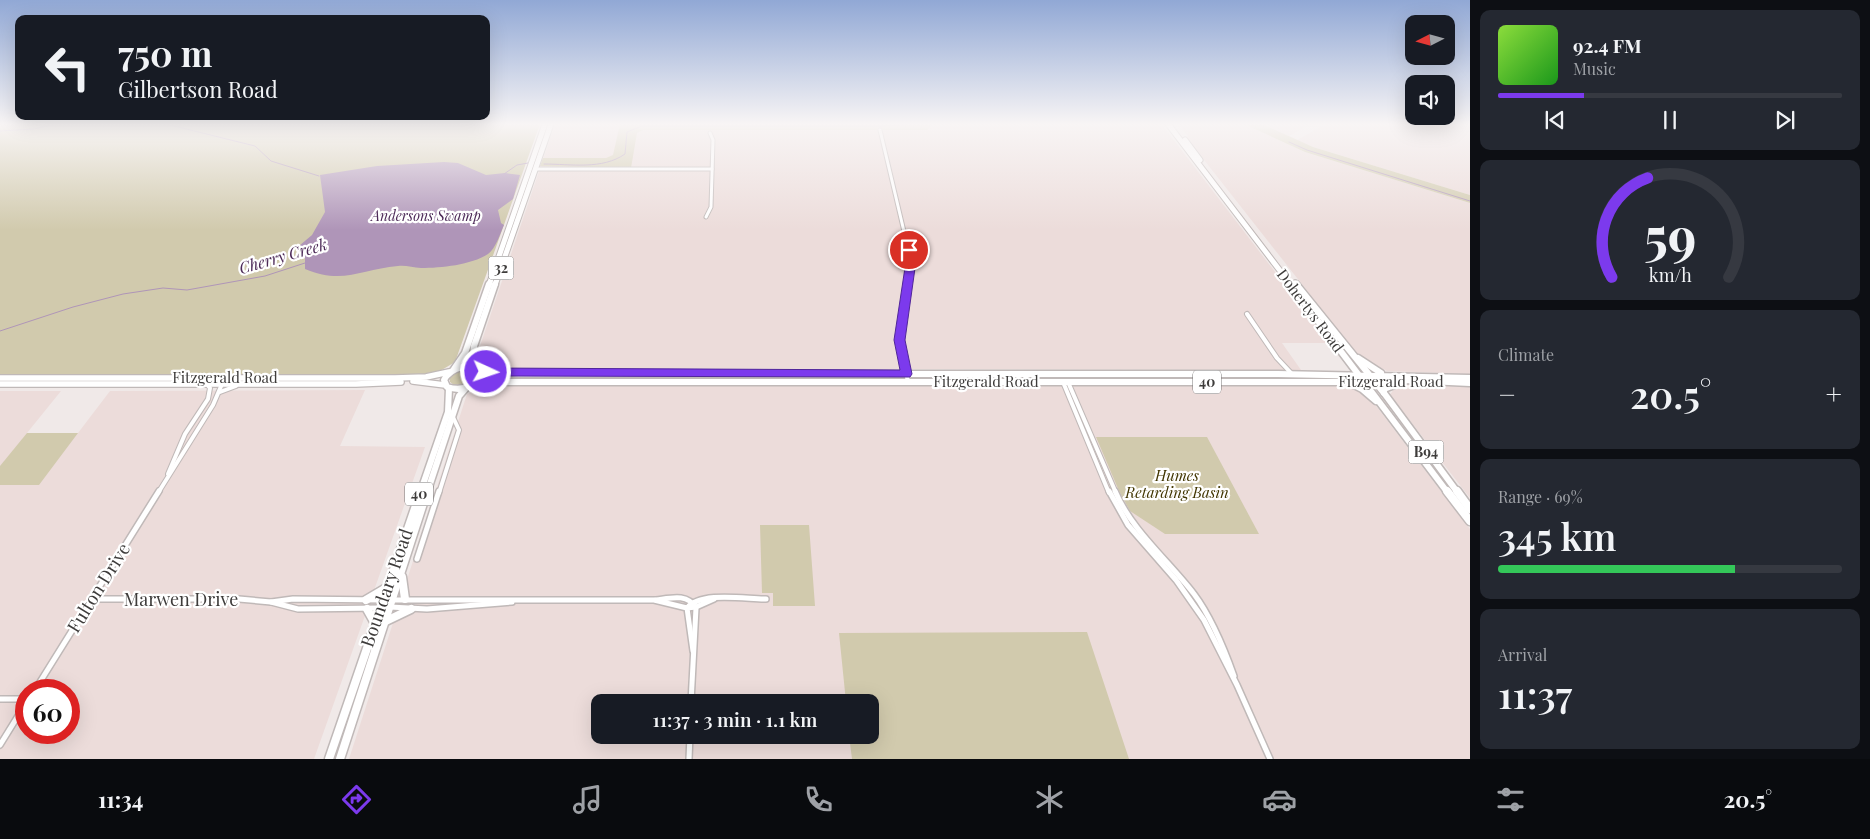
<!DOCTYPE html>
<meta charset="utf-8">
<style>
body{margin:0;font-family:"Playfair Display",serif;background:#242831;color:#f1f3f6;height:100vh;display:flex;flex-direction:column;font-size:19px;white-space:nowrap}
*{box-sizing:border-box;margin:0}
p{font-size:16px;color:#9ea1a6}
.icon{flex:none;width:28px;height:28px;fill:none;stroke:currentColor;stroke-width:2;stroke-linecap:round;stroke-linejoin:round}
.map{position:relative;flex:1;overflow:hidden}
.panel{display:flex;flex-direction:column;gap:10px;padding:10px;background:#0d0f14;width:400px}
.panel>*{flex:none}
.top-card{position:absolute;left:15px;top:15px;width:475px;height:105px;border-radius:10px;box-shadow:0 5px 20px #0002;background:#171b24;color:#f1f3f6;overflow:hidden}
.needle{width:32px;rotate:264deg}
.controls{position:absolute;left:1405px;top:15px;display:grid;gap:10px}
.controls a{display:grid;place-items:center;width:50px;height:50px;border-radius:10px;background:#171b24;box-shadow:0 5px 20px #0002;font-size:25px}
.speed{position:absolute;left:15px;top:679px;display:flex;gap:10px;font-size:25px;font-weight:700;text-align:center}
.speed>*{display:grid;place-content:center;width:65px;height:65px;border-radius:50%;background:#171b24;box-shadow:0 5px 20px #0002;line-height:1}
.speed .limit{border:8px solid #d22;background:#fff;color:#111}
.pin{position:absolute;display:grid;place-items:center;width:42px;height:42px;color:#fff;margin:-21px;border:2px solid #fff;border-radius:50%;box-shadow:0 1px 5px #0007}
.me{position:absolute;width:55px;margin:-28px;rotate:93deg;stroke-linejoin:round;filter:drop-shadow(0 0 4px #0008)}
.turn{display:flex;align-items:center;gap:18px;height:105px;padding:0 20px;font-size:22px}
.turn .icon{width:65px;height:65px;stroke-width:2.5}
.turn b{display:block;font-size:35px;line-height:42px}
.big{font-size:38px;font-weight:600;line-height:1.1}
.panel .card{flex:1;display:flex;flex-direction:column;justify-content:center;gap:8px;min-width:0;padding:0 18px;border-radius:10px;background:#242831}
.panel .dial{align-items:center;gap:0}
.dial svg{height:130px;overflow:visible;fill:none;stroke:#363941;stroke-width:7;stroke-linecap:round;text-anchor:middle}
.dial text{fill:#f1f3f6;stroke:none}
.song{display:flex;align-items:center;gap:15px}
.cover{width:60px;height:60px;border-radius:8px;background:linear-gradient(135deg,hsl(90 70% 55%),hsl(120 70% 35%))}
.played{height:5px;border-radius:2px;background:linear-gradient(90deg,#7c3aed 25%,#363941 25%)}
.keys{display:flex;justify-content:space-around;direction:ltr}
.heat{display:flex;justify-content:space-between;align-items:center;font-size:28px;direction:ltr}
.charge{height:8px;border-radius:4px;background:linear-gradient(90deg,#34c759 69%,#363941 0)}
.trip{position:absolute;left:591px;top:694px;width:288px;height:50px;border-radius:10px;background:#171b24;box-shadow:0 5px 20px #0002;font-weight:600;line-height:50px;text-align:center}
.tab-bar{display:flex;height:80px;justify-content:space-around;align-items:center;background:#090b0e;color:#9ea1a6}
.tab-bar .icon{width:35px;height:35px}
.tab-bar .selected{color:#7c3aed}
.tab-bar b{font-size:22px;color:#f1f3f6}
main{display:flex;flex:1;min-height:0}
.map>svg:first-child{display:block}
.built{fill:#ecdcda;fill-rule:evenodd}
.green{fill:#d1caad}
.water{fill:#af95b8}
.lines{fill:none;stroke-linecap:round;stroke-linejoin:round}
.stream{stroke:#af95b8;stroke-width:1}
.minor-far2-casing{stroke:#c0b9b8;stroke-width:5}
.minor-far1-casing{stroke:#c0b9b8;stroke-width:6}
.minor-casing{stroke:#c0b9b8;stroke-width:8}
.secondary-casing{stroke:#c0b9b8;stroke-width:8}
.primary-far2-casing{stroke:#c0b9b8;stroke-width:7}
.primary-far1-casing{stroke:#c0b9b8;stroke-width:9}
.primary-casing{stroke:#c0b9b8;stroke-width:11}
.minor-far2{stroke:#fff;stroke-width:3}
.minor-far1{stroke:#fff;stroke-width:4}
.minor{stroke:#fff;stroke-width:5}
.secondary{stroke:#fff;stroke-width:5.5}
.primary-far2{stroke:#fff;stroke-width:5}
.primary-far1{stroke:#fff;stroke-width:6}
.primary{stroke:#fff;stroke-width:8}
.route{fill:#7c3aed;stroke:#51269a}
.labels{text-anchor:middle;stroke-width:4.5;stroke-linejoin:round;paint-order:stroke}
.far-water-label{font-size:14px;font-style:italic;fill:#4c2957;stroke:#fff}
.shield{fill:#fff;stroke:#787676;stroke-width:1}
.shield-label{font-size:14px;font-weight:bold;fill:#3e3c3b}
.street-label{font-size:15px;fill:#3e3c3b;stroke:#fff}
.park-label{font-size:15px;font-style:italic;fill:#413500;stroke:#fff}
.water-label{font-size:16px;font-style:italic;fill:#4c2957;stroke:#fff}
.near-street-label{font-size:18px;fill:#3e3c3b;stroke:#fff}
</style>
<main>
<div class="map">
<svg width="1470" height="759" viewBox="0 0 1470 759">
<rect width="100%" height="100%" fill="#f0e9e8"/>
<g class="built">
<polygon points="555,124 1159,124 1163,126 1325,337 1325,343 1282,343 1301,370 482,368 477,355"/>
<polygon points="1178,124 1244,124 1305,152 1470,203 1470,374 1387,371 1360,358 1186,137 1188,136"/>
<polygon points="1262,124 1311,124 1289,136"/>
<polygon points="1326,124 1470,124 1470,195 1313,147 1297,140"/>
<polygon points="1397,384 1470,387 1470,498 1390,395"/>
<path d="M486 386H1354L1364 390 1470 529V759H349L467 394ZM600 702H870V735H600Z"/>
<path d="M365 390 340 446 425 447 314 759H0V391H61L27 433H78L110 391ZM26 690H69V732H26Z"/>
</g>
<g class="green">
<polygon points="0,124 540,124 455,362 435,374 0,374"/>
<polygon points="620,124 933,124 927,130 643,130 637,133 631,168 540,166 543,158 606,158 613,155"/>
<polygon points="1244,124 1262,124 1313,147 1470,195 1470,203 1305,152"/>
<polygon points="459,371 469,372 471,378 464,384 454,385 450,382 450,377"/>
<polygon points="27,433 78,433 39,485 0,485 0,466"/>
<polygon points="1096,437 1207,437 1259,534 1165,534 1130,511 1119,491"/>
<polygon points="760,525 809,525 815,606 773,606 773,593 762,593"/>
<polygon points="1087,632 1129,759 852,759 849,735 870,735 870,702 846,702 839,633"/>
</g>
<path class="water" d="M444 162 458 163 486 175 505 173 520 175 513 199 498 210 501 223 504 225C500 234 496 248 488 254 471 265 441 268 421 268 413 268 406 265 398 266 362 269 343 285 305 269V258L299 253V246L312 235 325 212 320 175 377 166Z"/>
<g class="lines">
<g class="stream">
<polyline points="166,124 255,146 271,161 319,176"/>
<polyline points="0,131 34,129 55,124"/>
<polyline points="1289,142 1307,150 1470,201"/>
<path d="M544 164C571 164 602 170 625 154L627 132 642 126H881L908 124"/>
<polyline points="504,174 517,165 528,163"/>
<polyline points="0,331 73,307 123,294 163,288 187,290 265,276 305,263"/>
</g>
<g class="minor-far2-casing">
<g id="minor-far2">
<polyline points="880,130 911,261 908,285"/>
<polyline points="535,169 712,169"/>
<polyline points="706,217 711,207 713,140 710,133"/>
</g>
</g>
<g class="minor-far1-casing">
<g id="minor-far1">
<polyline points="908,284 900,341 908,382"/>
<polyline points="1247,314 1277,358 1292,374"/>
<polyline points="1063,382 1109,493"/>
<polyline points="1068,382 1116,493"/>
<polyline points="220,392 236,386"/>
<polyline points="168,474 185,434 208,399 210,388 206,383"/>
<polyline points="158,493 213,405 222,384 221,381 216,380"/>
<polyline points="439,493 459,430 452,415"/>
</g>
</g>
<g class="minor-casing">
<g id="minor">
<polyline points="1109,491 1128,525 1176,580 1204,620 1237,685 1270,759"/>
<path d="M1115 491C1132 531 1168 560 1194 594 1212 618 1224 648 1234 676"/>
<polyline points="417,559 439,491"/>
<polyline points="92,599 239,599 271,602 298,609 380,608"/>
<polyline points="393,600 654,600 687,608 693,651"/>
<path d="M656 600C671 598 687 593 696 608L691 702"/>
<polyline points="271,602 293,599 383,600"/>
<polyline points="390,607 427,609 512,602"/>
<path d="M687 608C701 591 745 599 766 599"/>
<polyline points="687,608 696,607 714,599"/>
<polyline points="35,690 159,491"/>
<polyline points="0,699 26,699"/>
<polyline points="0,745 26,703"/>
<polyline points="689,759 690,735"/>
</g>
</g>
<g class="secondary-casing">
<g id="secondary">
<polyline points="0,378 395,378 426,377 449,372"/>
<polyline points="413,381 445,385"/>
<polyline points="0,384 356,384 401,382"/>
</g>
</g>
<g class="primary-far2-casing">
<g id="primary-far2">
<polyline points="1168,124 1291,285"/>
<polyline points="1185,140 1200,160"/>
<polyline points="1295,283 1297,285"/>
<polyline points="489,285 545,124"/>
<polyline points="495,285 551,124"/>
</g>
</g>
<g class="primary-far1-casing">
<g id="primary-far1">
<polyline points="1290,284 1448,493"/>
<polyline points="1296,284 1384,393 1458,493"/>
<polyline points="1358,358 1381,373"/>
<path d="M462 367C470 367 474 369 477 376 471 389 460 391 447 387L444 380C448 372 454 369 462 367Z"/>
<polyline points="472,368 474,346 495,284"/>
<polyline points="454,369 465,353 489,284"/>
<polyline points="475,371 519,374 1278,374 1470,378"/>
<polyline points="1350,383 1362,389 1376,401"/>
<polyline points="472,384 496,382 1346,382 1407,380 1470,383"/>
<polyline points="1384,393 1384,389 1402,382"/>
<polyline points="420,493 448,412 449,388"/>
<polyline points="427,493 459,396 466,388"/>
</g>
</g>
<g class="primary-casing">
<g id="primary">
<polyline points="1447,491 1470,521"/>
<polyline points="1457,491 1470,509"/>
<polyline points="402,577 405,599"/>
<polyline points="366,600 388,587"/>
<polyline points="367,609 376,625"/>
<polyline points="386,621 411,609"/>
<polyline points="329,759 421,491"/>
<polyline points="340,759 427,491"/>
</g>
</g>
<use href="#minor-far2" class="minor-far2"/>
<use href="#minor-far1" class="minor-far1"/>
<use href="#minor" class="minor"/>
<use href="#secondary" class="secondary"/>
<use href="#primary-far2" class="primary-far2"/>
<use href="#primary-far1" class="primary-far1"/>
<use href="#primary" class="primary"/>
</g>
<linearGradient id="sky" x2="0" y2="1"><stop stop-color="#91a8d5"/><stop offset="0.54" stop-color="#f8f5f5"/><stop offset="1" stop-color="#f8f5f5" stop-opacity="0"/></linearGradient>
<rect width="1470" height="230" fill="url(#sky)"/>
<polygon class="route" points="905,248 912,248 916,261 905,340 912,374 910,377 486,376 480,372 486,368 900,370 894,340 906,261"/>
<g class="labels">
<g class="far-water-label">
<text x="426" y="221">Andersons Swamp</text>
</g>
<g class="shield">
<rect x="488.5" y="256.5" width="25" height="23" rx="4"/>
<rect x="1193" y="370.5" width="28" height="23" rx="4"/>
<rect x="1408.5" y="440.5" width="35" height="23" rx="4"/>
<rect x="405" y="482.5" width="28" height="23" rx="4"/>
</g>
<g class="shield-label">
<text x="501" y="273">32</text>
<text x="1207" y="387">40</text>
<text x="1426" y="457">B94</text>
<text x="419" y="499">40</text>
</g>
<g class="street-label">
<text transform="translate(1310 311) rotate(53)" y="5">Dohertys Road</text>
<text x="225" y="383">Fitzgerald Road</text>
<text x="986" y="387">Fitzgerald Road</text>
<text x="1391" y="387">Fitzgerald Road</text>
</g>
<g class="park-label">
<text x="1177" y="481">Humes<tspan x="1177" dy="17">Retarding Basin</tspan></text>
</g>
<g class="water-label">
<text transform="translate(283 256) rotate(-16)" y="6">Cherry Creek</text>
</g>
<g class="near-street-label">
<text transform="translate(99 588) rotate(-58)" y="6">Fulton Drive</text>
<text transform="translate(387 588) rotate(-71)" y="6">Boundary Road</text>
<text x="181" y="606">Marwen Drive</text>
</g>
</g>
</svg>
<div class="controls">
<a><svg class="needle" viewBox="-14 -14 28 28"><path d="M0-13l5 13h-10z" fill="#e53935"/><path d="M0 13l5-13h-10z" fill="#9ea1a6"/></svg></a>
<a><svg class="icon" aria-label="sound" viewBox="0 0 24 24"><path d="M4 9h4l5-4v14l-5-4H4zM17 9q2 3 0 6"/></svg></a>
</div>
<div class="speed"><div class="limit">60</div></div>
<div class="pin" style="left:909px;top:250px;background:#d93025"><svg class="icon" aria-label="arrive" viewBox="0 0 24 24"><path d="M6 21V4h12l-3 4 3 4H6"/></svg></div>
<svg class="me" style="left:486px;top:372px" viewBox="-20 -20 40 40"><circle r="17" fill="#7c3aed" stroke="#fff" stroke-width="3"/><path d="M0-11L8 9 0 5-8 9z" fill="#fff"/></svg>
<div class="trip">11:37 · 3 min · 1.1 km</div>
<div class="top-card">
<div class="turn"><svg class="icon" aria-label="left" viewBox="0 0 24 24"><path d="M17 20v-9H6M10 6l-5 5 5 5"/></svg><div><b>750 m</b>Gilbertson Road</div></div>
</div>
</div>
<section class="panel">
<div class="card">
<div class="song"><i class="cover"></i><div><b>92.4 FM</b><p>Music</p></div></div>
<div class="played"></div>
<div class="keys"><svg class="icon" aria-label="previous" viewBox="0 0 24 24"><path d="M18 5L8 12l10 7zM5 5v14"/></svg><svg class="icon" aria-label="pause" viewBox="0 0 24 24"><path d="M8 5v14M16 5v14"/></svg><svg class="icon" aria-label="next" viewBox="0 0 24 24"><path d="M6 5l10 7-10 7zM19 5v14"/></svg></div>
</div>
<div class="card dial"><svg viewBox="0 0 100 80">
<path d="M14 69A42 42 0 1 1 86 69"/>
<path d="M14 69A42 42 0 0 1 36 8" stroke="#7c3aed"/>
<text x="50" y="56" font-size="32" font-weight="700">59</text>
<text x="50" y="72" font-size="11">km/h</text>
</svg></div>
<div class="card"><p>Climate</p>
<div class="heat"><a>−</a><b class="big">20.5°</b><a>+</a></div>
</div>
<div class="card"><p>Range · 69%</p><b class="big">345 km</b><div class="charge"></div></div>
<div class="card"><p>Arrival</p><b class="big">11:37</b></div>
</section>
</main>
<nav class="tab-bar">
<b>11:34</b>
<svg class="icon selected" aria-label="directions" viewBox="0 0 24 24"><path d="M12 3l9 9-9 9-9-9zM9 14v-3h6M13 9l2 2-2 2"/></svg>
<svg class="icon" aria-label="music" viewBox="0 0 24 24"><path d="M9 18V5l10-2v13"/><circle cx="6" cy="18" r="3"/><circle cx="16" cy="16" r="3"/></svg>
<svg class="icon" aria-label="phone" viewBox="0 0 24 24"><path d="M5 4h4l2 5-3 2q2 4 5 5l2-3 5 2v4C11 20 4 13 5 4z"/></svg>
<svg class="icon" aria-label="climate" viewBox="0 0 24 24"><path d="M12 3v18M4 7l16 10M4 17L20 7"/></svg>
<svg class="icon" aria-label="car" viewBox="0 0 24 24"><path d="M5 17H2v-5l4-1 3-4h7l3 4 3 1v5h-3M9 17h6M6 11h13"/><circle cx="7" cy="17" r="2"/><circle cx="17" cy="17" r="2"/></svg>
<svg class="icon" aria-label="filters" viewBox="0 0 24 24"><path d="M4 7h16M4 17h16"/><circle cx="9" cy="7" r="2"/><circle cx="15" cy="17" r="2"/></svg>
<b>20.5°</b>
</nav>
